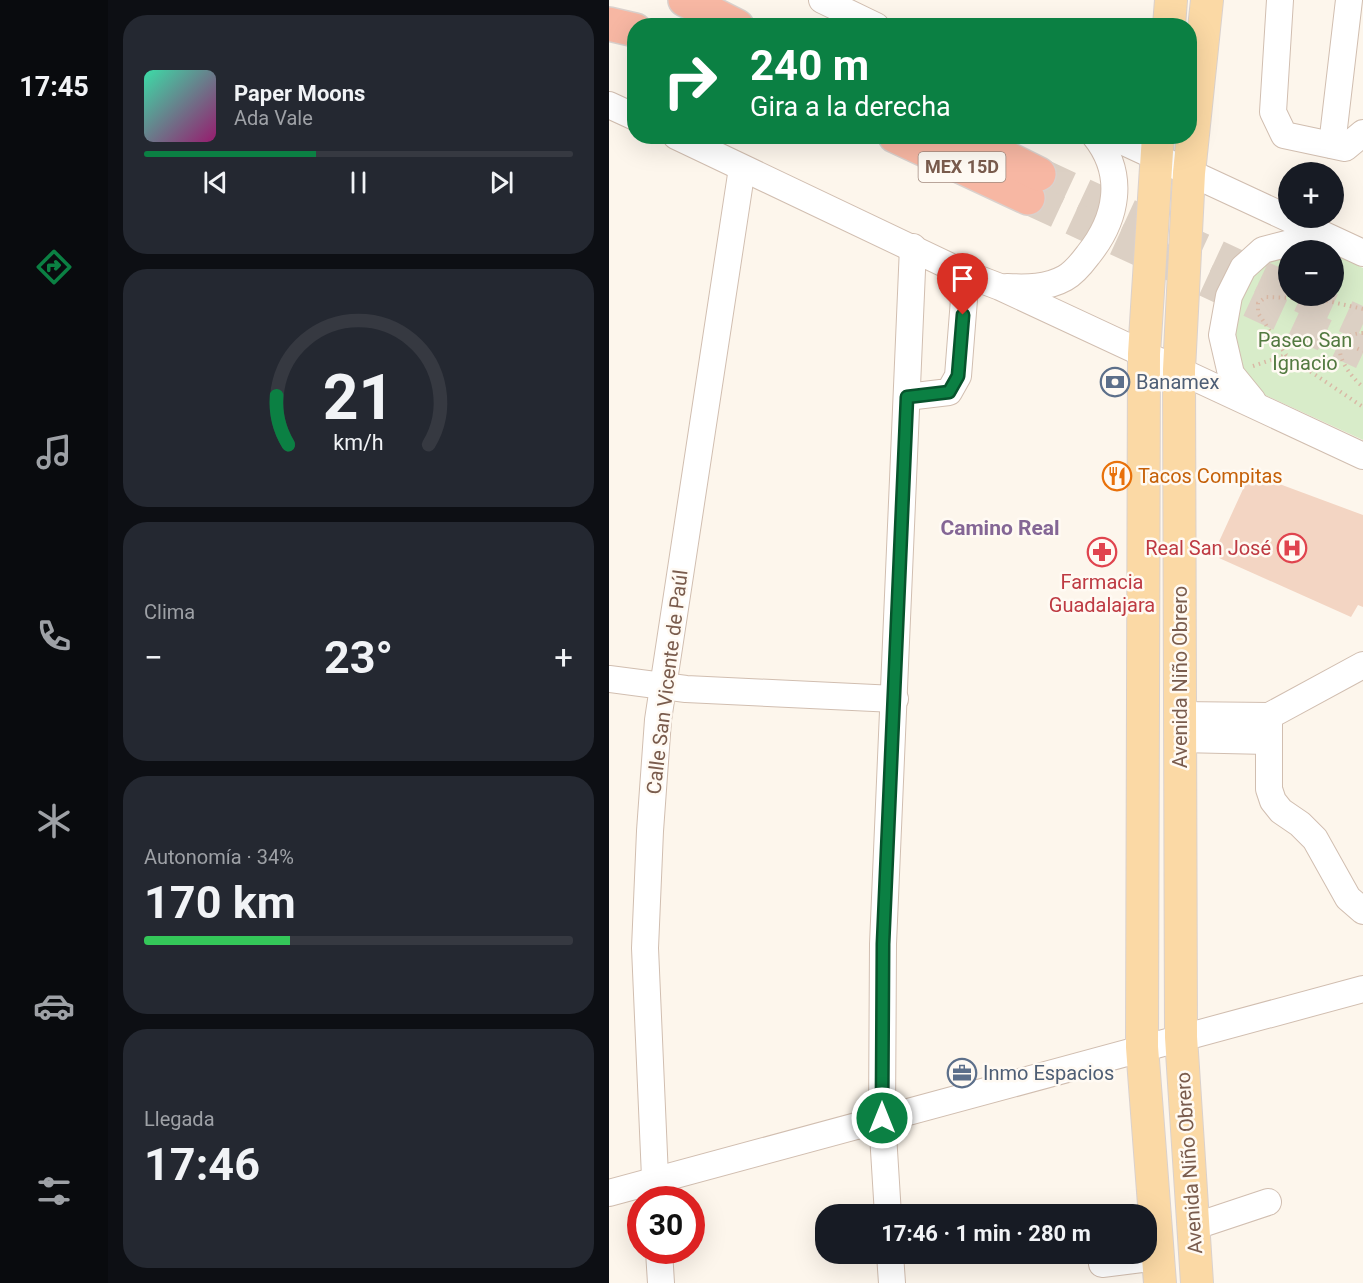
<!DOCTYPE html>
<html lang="es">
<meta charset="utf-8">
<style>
body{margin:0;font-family:Roboto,sans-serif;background:#242831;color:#f1f3f6;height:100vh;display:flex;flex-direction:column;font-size:22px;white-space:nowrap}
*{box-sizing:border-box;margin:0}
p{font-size:20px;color:#9ea1a6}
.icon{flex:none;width:33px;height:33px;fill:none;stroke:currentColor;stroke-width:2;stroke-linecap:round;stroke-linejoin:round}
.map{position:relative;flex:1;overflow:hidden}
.drawer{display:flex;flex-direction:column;gap:15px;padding:15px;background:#0d0f14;width:501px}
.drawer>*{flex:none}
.guide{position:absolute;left:18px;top:18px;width:570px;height:126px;border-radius:24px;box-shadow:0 6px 24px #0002;background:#0b8043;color:#fff;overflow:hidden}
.fabs{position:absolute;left:669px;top:162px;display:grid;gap:12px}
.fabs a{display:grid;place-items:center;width:66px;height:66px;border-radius:50%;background:#171b24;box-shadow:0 6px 24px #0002;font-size:30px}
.speed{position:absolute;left:18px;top:1186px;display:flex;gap:12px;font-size:30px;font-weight:700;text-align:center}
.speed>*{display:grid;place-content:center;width:78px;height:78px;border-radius:50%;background:#171b24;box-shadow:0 6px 24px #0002;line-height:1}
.speed .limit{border:9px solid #d22;background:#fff;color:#111}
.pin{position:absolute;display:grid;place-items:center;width:51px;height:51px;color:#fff;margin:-62px -26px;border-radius:50% 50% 50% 0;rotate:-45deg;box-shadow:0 0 6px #0007}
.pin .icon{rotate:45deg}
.me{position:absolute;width:66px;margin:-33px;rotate:0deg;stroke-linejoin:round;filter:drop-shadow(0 0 4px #0008)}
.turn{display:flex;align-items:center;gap:21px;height:126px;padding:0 24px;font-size:27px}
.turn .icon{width:78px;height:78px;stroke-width:2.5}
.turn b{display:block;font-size:42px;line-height:51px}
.big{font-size:45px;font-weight:700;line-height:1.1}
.drawer .tile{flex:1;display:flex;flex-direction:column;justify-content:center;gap:9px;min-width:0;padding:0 21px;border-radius:24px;background:#242831}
.drawer .dial{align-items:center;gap:0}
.dial svg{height:156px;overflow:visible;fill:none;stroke:#363941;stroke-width:7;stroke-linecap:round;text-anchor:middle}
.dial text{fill:#f1f3f6;stroke:none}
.song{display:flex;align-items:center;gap:18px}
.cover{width:72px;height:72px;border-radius:9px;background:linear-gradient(135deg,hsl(160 70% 55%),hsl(320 70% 35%))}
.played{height:6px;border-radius:3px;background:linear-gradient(90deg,#0b8043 40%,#363941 40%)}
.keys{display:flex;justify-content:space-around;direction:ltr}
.heat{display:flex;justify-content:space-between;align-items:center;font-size:33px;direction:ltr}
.charge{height:9px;border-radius:4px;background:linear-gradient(90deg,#34c759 34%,#363941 0)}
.trip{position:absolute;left:206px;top:1204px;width:342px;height:60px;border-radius:24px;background:#171b24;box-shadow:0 6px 24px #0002;font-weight:700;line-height:60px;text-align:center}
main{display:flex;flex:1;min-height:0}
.tabs{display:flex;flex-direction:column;width:108px;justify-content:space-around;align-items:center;background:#090b0e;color:#9ea1a6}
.tabs .icon{width:42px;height:42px}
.tabs .selected{color:#0b8043}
.tabs b{font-size:27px;color:#f1f3f6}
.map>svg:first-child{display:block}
.green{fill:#d8ecc9}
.building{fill:#f3d5c3}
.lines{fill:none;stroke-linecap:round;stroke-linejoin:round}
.highway-tunnel{stroke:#dcd0c4;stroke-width:33;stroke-dasharray:33 16;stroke-linecap:butt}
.minor-casing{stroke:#d1beb0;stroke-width:28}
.major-casing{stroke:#dad1cd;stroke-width:34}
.highway-casing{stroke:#dad1cd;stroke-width:36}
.path{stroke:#d9b8a5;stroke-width:4;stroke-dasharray:1.5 4.5;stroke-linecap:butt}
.minor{stroke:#fff;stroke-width:26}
.major{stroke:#fbd9a5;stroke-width:32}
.highway{stroke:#f7b7a3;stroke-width:33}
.route-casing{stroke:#07532c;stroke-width:15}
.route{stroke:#0b8043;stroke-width:10}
.labels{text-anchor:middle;stroke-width:5;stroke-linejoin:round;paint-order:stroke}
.shield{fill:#fffaf3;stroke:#a28b7f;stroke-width:1.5}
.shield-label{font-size:18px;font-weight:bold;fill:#7a5c4d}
.park-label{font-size:20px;fill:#537a41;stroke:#fffaf3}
.service-label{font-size:20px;fill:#4e5e75;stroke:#fffaf3;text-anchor:start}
.food-label{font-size:20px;fill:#c56008;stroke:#fffaf3;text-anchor:start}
.health-label{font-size:20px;fill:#be3a42;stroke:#fffaf3;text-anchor:end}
.street-label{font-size:20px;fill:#7a5c4d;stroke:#fffaf3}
.neighbourhood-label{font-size:21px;font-weight:bold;fill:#846695;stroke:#fffaf3}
</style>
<main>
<nav class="tabs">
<b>17:45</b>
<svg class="icon selected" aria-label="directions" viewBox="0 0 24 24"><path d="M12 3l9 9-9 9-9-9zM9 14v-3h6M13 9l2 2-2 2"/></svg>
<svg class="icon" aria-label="music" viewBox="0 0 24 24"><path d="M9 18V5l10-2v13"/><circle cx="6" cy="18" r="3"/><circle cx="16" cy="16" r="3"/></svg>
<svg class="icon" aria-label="phone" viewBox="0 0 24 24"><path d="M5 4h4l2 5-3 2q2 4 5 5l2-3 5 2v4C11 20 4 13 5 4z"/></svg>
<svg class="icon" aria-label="climate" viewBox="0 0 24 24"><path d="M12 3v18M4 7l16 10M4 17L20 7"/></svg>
<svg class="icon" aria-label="car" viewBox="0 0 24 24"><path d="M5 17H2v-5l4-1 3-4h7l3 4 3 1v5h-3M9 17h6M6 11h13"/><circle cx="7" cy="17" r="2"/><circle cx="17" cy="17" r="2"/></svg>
<svg class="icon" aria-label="filters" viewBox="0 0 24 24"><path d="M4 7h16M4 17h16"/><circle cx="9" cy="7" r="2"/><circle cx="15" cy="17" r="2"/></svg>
</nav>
<section class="drawer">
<div class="tile">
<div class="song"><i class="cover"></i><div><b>Paper Moons</b><p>Ada Vale</p></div></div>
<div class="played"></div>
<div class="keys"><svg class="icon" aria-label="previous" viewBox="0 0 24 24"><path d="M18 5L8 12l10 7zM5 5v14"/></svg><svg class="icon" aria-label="pause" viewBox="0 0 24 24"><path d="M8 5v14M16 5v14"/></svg><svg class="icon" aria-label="next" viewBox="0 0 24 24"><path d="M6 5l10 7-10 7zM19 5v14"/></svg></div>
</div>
<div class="tile dial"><svg viewBox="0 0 100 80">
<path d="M14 69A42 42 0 1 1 86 69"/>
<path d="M14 69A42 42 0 0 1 8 44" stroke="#0b8043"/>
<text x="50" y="56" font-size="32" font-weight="700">21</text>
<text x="50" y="72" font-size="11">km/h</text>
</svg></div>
<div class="tile"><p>Clima</p>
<div class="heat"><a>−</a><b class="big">23°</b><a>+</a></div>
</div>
<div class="tile"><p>Autonomía · 34%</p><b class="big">170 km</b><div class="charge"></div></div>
<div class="tile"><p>Llegada</p><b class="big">17:46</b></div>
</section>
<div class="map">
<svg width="754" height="1283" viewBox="0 0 754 1283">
<rect width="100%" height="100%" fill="#fdf6ec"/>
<polygon class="green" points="680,250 680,296 724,296 725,254 754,268 754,440 645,390 625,366 624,302 638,273"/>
<polygon class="building" points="646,475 754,515 754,607 749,605 742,617 610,558 614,550 608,546 640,476"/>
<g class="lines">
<g class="highway-tunnel">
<polyline points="430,174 680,290"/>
<polyline points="419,198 754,353"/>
<polyline points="692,296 754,324"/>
</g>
<g class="minor-casing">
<g id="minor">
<polyline points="213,0 267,26"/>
<polyline points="671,0 664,112 675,135 736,148 754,133"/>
<polyline points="0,105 26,117"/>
<polyline points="67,136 357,274 391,287 754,456"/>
<polyline points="502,136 754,253"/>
<polyline points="723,145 740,0"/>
<path d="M398 287C418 288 438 288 456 278 465 273 473 263 479 255 508 219 517 175 486 136"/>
<polyline points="298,397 340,392 349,376 357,274"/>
<polyline points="644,401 622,374 613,335 620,296 634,268 654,250 681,243 723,244"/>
<polyline points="0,679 77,689 286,699"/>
<polyline points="570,715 660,716 754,665"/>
<polyline points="660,716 660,789 664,801 672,811 691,824 706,839 739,898 754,911"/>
<polyline points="571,739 659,741"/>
<polyline points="0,1193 754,989"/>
<polyline points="47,1200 36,948 41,831 49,720 133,168"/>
<polyline points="279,1215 273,1118 274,944 304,247"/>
<polyline points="584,1227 659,1202"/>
<polyline points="50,1251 52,1283"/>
<polyline points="281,1254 283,1283"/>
<polyline points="493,1264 549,1257"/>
</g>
</g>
<g class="major-casing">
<g id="major">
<polyline points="560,26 562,0"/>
<polyline points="549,136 535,354 533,1047 551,1283"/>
<polyline points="588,1283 572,1037 570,370 580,173 598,0"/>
</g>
</g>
<g class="highway-casing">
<g id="highway">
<polyline points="76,0 128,26"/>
<polyline points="0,24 26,30"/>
<polyline points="286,136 419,198"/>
<polyline points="354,136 430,174"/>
</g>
</g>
<g class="path">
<polyline points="754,309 710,299 657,297 649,303 649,313 677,355 754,407"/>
<path d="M754 333C713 335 735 371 754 387"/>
<polyline points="732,341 754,351"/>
<polyline points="644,366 677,355"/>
</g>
<use href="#minor" class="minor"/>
<use href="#major" class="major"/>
<use href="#highway" class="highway"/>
</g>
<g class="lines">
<g class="route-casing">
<polyline id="route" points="273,1118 274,944 298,397 340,392 349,376 354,315"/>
</g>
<use href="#route" class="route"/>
</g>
<defs>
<g id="bank-ring" transform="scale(1.5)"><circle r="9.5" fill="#fffaf3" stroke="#5c6f8a" stroke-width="1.5"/><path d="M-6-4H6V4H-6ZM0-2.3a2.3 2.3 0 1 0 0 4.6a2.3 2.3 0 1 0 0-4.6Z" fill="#5c6f8a"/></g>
<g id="restaurant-ring" transform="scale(1.5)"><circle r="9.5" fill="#fffaf3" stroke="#e8710a" stroke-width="1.5"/><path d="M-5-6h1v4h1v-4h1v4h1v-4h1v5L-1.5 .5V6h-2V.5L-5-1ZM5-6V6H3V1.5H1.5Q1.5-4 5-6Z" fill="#e8710a"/></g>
<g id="hospital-ring" transform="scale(1.5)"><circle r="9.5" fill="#fffaf3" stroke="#e0444e" stroke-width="1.5"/><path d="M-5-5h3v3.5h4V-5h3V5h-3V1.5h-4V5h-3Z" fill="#e0444e"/></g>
<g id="pharmacy-ring" transform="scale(1.5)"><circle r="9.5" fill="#fffaf3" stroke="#e0444e" stroke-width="1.5"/><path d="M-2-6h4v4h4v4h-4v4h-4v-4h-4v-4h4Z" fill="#e0444e"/></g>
<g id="office-ring" transform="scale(1.5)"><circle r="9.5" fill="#fffaf3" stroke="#5c6f8a" stroke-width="1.5"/><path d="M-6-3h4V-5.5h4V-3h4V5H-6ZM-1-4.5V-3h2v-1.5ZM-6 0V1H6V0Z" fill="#5c6f8a"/></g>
</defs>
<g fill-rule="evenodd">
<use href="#bank-ring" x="506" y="382"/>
<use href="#restaurant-ring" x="508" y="476"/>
<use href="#hospital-ring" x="683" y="548"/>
<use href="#pharmacy-ring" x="493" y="552"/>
<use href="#office-ring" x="353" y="1073"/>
</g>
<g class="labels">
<rect class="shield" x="309.5" y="152" width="87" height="30" rx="4.5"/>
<g class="shield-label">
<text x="353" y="173">MEX 15D</text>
</g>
<g class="park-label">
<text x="696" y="347">Paseo San<tspan x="696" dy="23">Ignacio</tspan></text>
</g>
<g class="service-label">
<text x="527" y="389">Banamex</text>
<text x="374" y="1080">Inmo Espacios</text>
</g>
<g class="food-label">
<text x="529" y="483">Tacos Compitas</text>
</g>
<g class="health-label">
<text x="662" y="555">Real San José</text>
<text x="493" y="589" text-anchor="middle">Farmacia<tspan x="493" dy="23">Guadalajara</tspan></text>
</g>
<g class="street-label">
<text transform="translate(571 677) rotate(-90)" y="7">Avenida Niño Obrero</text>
<text transform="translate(58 682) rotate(-83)" y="7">Calle San Vicente de Paúl</text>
<text transform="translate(580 1163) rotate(-94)" y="7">Avenida Niño Obrero</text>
</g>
<g class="neighbourhood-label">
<text x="391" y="535">Camino Real</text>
</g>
</g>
</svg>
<div class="fabs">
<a>+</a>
<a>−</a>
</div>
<div class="speed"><div class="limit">30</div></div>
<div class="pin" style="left:354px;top:315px;background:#d93025"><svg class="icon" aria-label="arrive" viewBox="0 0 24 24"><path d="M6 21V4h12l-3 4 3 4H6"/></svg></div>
<svg class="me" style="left:273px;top:1118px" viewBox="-20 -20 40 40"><circle r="17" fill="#0b8043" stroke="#fff" stroke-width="3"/><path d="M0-11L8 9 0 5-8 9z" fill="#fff"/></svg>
<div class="trip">17:46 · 1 min · 280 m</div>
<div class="guide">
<div class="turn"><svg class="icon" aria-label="right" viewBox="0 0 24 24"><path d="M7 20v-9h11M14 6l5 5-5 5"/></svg><div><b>240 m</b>Gira a la derecha</div></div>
</div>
</div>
</main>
